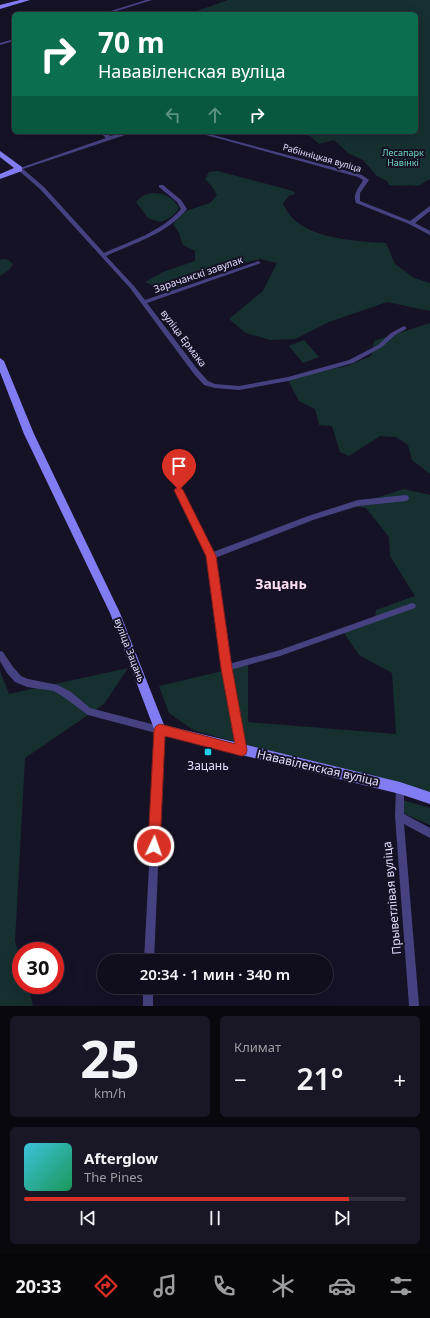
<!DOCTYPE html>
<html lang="ru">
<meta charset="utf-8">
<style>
body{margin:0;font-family:"Noto Sans",sans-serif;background:#191725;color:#f1f3f6;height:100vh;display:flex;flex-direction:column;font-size:15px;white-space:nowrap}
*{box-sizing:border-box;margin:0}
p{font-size:13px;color:#9c9ca3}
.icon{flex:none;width:22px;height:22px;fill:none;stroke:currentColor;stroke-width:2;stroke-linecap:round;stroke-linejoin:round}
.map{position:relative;height:1006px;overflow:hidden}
.side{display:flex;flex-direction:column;gap:10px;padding:10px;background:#09080f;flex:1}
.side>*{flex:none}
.hud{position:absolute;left:12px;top:12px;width:406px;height:122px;border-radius:6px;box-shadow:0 4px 16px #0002,0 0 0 1px #302e3b;background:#0b6e4f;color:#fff;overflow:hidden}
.speed{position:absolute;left:12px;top:942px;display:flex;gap:8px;font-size:20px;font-weight:700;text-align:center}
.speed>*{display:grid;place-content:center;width:52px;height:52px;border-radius:50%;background:#100e1c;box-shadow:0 4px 16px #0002,0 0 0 1px #302e3b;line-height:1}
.speed .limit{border:6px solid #d22;background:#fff;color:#111}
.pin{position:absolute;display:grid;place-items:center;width:34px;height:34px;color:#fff;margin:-41px -17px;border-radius:50% 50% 50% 0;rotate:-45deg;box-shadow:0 0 4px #0007}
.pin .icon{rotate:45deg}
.me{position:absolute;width:44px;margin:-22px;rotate:3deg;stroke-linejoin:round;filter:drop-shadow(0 0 3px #0008)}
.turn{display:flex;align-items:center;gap:14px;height:84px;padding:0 20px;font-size:18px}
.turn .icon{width:52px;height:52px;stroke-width:2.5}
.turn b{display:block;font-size:28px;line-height:34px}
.lanes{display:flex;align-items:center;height:38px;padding:0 20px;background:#0003;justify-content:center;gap:20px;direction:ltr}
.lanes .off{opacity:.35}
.big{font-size:30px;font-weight:600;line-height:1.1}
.side .widget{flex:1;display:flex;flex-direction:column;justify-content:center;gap:6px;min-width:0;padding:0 14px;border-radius:6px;background:#191725}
.side .dial{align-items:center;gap:0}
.dial b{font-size:52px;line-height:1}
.song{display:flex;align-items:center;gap:12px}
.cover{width:48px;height:48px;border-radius:6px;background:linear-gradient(135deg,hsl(190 70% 55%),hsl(150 70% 35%))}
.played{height:4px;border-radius:2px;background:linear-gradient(90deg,#d93025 85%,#302e3b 85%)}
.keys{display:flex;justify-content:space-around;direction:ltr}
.heat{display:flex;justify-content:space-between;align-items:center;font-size:22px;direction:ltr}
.side .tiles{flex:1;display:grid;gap:10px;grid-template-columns:1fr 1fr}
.widget:last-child{grid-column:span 2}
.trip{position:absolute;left:97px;top:954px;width:236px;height:40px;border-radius:20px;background:#100e1c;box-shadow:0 4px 16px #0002,0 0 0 1px #302e3b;font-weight:600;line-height:40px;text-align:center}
.menu{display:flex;height:64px;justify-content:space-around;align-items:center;background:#06060b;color:#9c9ca3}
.menu .icon{width:28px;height:28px}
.menu .on{color:#d93025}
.menu b{font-size:18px;color:#f1f3f6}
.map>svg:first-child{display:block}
.green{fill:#16302f}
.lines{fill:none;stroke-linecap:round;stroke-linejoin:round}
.street{fill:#464281;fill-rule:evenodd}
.secondary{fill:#817cf2;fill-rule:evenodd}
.route{fill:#d93025;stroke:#8d1f18}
.poi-dot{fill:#1bcfe8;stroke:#161226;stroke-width:1.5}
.labels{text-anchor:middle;stroke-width:4;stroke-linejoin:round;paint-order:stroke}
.far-park-label{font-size:9px;fill:#6ed5bd;stroke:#161226}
.far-street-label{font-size:9px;fill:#e0dbfb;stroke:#161226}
.street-label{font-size:10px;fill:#e0dbfb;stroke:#161226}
.near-poi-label{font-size:12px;fill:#e0dbfb;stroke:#161226}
.near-street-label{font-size:12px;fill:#e0dbfb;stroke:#161226}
.district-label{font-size:14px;font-weight:bold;fill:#fcddf0;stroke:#161226}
</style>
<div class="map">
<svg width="430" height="1006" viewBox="0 0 430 1006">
<rect width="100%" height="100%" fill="#161226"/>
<g class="green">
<path d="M228 0H430V179L418 186C408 184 399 187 389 185L387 181 377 176 363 160 348 153 334 140 319 144 310 136 298 132H416V14H188Z"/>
<path d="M218 171 293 191 295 194 289 196 283 203C296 239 353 241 386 243L395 264 414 278 430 283V311L387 302 329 322 295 339 270 340 246 333 229 319 263 291 277 263 260 259 230 266 167 292 145 282 163 272 195 261V251L183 245 179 233 173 224 186 211 210 203 217 195 213 188 205 179 209 172Z"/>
<path d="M152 193C164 193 173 197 179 208 174 216 169 219 160 222L148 218 136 202 142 196Z"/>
<polygon points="3,259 8,260 13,264 10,269 0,276 0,260"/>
<polygon points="430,323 430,474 412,460 408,445 396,437 380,436 349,456 340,452 332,426 319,425 315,409 299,401 287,378 347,366 371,356 374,341"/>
<polygon points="304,340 319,357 303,363 289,346"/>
<polygon points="404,489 430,495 430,792 242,744 193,730 169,713 159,686 248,665 248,722 396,734 392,673 359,655 342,630 375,619 376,610 415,596 390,556 389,537 366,508 351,506"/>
<polygon points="128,668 104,704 25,758 15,941 21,962 21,985 28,985 33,1006 0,1006 0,671 9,694"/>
<polygon points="399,799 430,808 430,825 400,812"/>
</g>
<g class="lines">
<g class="street">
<polygon points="146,0 152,0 107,14 101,14"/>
<polygon points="14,39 14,41 0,45 0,43"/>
<path d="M100 132H105L110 136 126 132H134L23 169 44 187 104 253C131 241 161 232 181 209L177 202 159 187V185H163L181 200 187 209C167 234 134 243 106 256L134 286 145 300 256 262 258 261 261 263 147 303 198 370 208 381 215 384 239 386 288 377 349 360 378 345 391 333 404 326 406 327V329L395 335 382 347 353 363 288 381 239 390 215 388 204 385 194 374 130 288 40 189 17 169 106 138Z"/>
<path d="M195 132H202L362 175 369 180 360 193V201L410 221 430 206V211L415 223 430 231V235L409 224 356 203C352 194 359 188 363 180L358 177Z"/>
<polygon points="179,487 182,490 213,552 308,516 358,500 406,495 408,496 409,498 408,500 406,501 358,506 313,520 215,558 229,664 280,650 412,603 415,604 416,606 415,608 280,656 230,670 246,751 245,754 242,755 239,754 238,751 222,668 207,556 176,490"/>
<polygon points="0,651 3,652 13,667 21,676 28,679 58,685 71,692 90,708 163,727 164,730 154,961 144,961 156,733 88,715 65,698 54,691 27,687 15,682 7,673 0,661"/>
<polygon points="400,784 403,785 404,788 404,814 430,828 430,838 404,824 419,1006 409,1006 395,816 396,788 397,785"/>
<rect x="143" y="987" width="10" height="19"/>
</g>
<g class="secondary">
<polygon points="20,0 30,0 0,9 0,5"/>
<polygon points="0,151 22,167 22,171 0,179 0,174 14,168 0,157"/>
<polygon points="0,358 4,361 34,434 120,613 164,725 400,782 430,792 430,804 400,794 156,734 110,613 24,434 0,372"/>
</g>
</g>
<polygon class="route" points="179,486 183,490 216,556 232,668 247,750 246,754 242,756 165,736 160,846 158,850 154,852 150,850 148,846 154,730 156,726 160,724 235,744 221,668 206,556 174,490"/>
<rect class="poi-dot" x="204" y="748" width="8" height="8" rx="2"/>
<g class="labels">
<g class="far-park-label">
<text x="403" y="156">Лесапарк<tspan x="403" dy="10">Навінкі</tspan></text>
</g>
<g class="far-street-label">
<text transform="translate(322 158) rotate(16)" y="3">Рабінніцкая вуліца</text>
</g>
<g class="street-label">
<text transform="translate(198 274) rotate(-19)" y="4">Зарачанскі завулак</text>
<text transform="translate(184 338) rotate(53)" y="4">вуліца Ермака</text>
<text transform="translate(130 650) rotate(69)" y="4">вуліца Зацань</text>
</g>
<g class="near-poi-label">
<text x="208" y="770">Зацань</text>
</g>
<g class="near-street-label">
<text transform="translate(318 768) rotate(13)" y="4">Нававіленская вуліца</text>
<text transform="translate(392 898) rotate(-95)" y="4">Прыветлівая вуліца</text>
</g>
<g class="district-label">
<text x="281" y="589">Зацань</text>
</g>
</g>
</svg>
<div class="speed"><div class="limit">30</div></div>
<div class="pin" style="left:179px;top:490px;background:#d93025"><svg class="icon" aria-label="arrive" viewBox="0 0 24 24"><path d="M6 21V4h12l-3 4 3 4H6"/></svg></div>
<svg class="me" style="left:154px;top:846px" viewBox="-20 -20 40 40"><circle r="17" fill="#d93025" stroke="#fff" stroke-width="3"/><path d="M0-11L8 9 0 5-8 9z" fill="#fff"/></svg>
<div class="trip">20:34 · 1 мин · 340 m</div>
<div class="hud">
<div class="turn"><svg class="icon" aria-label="right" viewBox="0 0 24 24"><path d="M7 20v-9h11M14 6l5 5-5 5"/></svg><div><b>70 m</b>Нававіленская вуліца</div></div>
<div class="lanes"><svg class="icon off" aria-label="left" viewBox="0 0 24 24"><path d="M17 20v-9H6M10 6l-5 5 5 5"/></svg><svg class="icon off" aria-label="ahead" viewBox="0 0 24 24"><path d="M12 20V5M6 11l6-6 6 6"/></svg><svg class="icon" aria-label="right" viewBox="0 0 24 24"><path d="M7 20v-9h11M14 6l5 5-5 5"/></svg></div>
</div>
</div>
<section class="side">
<div class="tiles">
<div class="widget dial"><b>25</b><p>km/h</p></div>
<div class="widget"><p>Климат</p>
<div class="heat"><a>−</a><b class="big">21°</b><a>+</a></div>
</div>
<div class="widget">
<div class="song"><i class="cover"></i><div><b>Afterglow</b><p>The Pines</p></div></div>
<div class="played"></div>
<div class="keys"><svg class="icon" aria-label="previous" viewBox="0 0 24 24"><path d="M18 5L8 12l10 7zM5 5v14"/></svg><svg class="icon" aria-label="pause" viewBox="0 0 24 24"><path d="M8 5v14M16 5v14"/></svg><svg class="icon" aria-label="next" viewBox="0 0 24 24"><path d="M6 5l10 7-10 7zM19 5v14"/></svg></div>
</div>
</div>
</section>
<nav class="menu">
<b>20:33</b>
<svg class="icon on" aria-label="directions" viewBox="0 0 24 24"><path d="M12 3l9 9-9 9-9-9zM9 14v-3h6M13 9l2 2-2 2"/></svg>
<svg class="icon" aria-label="music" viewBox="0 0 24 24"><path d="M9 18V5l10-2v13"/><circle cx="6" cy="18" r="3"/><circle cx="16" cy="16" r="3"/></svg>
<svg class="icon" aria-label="phone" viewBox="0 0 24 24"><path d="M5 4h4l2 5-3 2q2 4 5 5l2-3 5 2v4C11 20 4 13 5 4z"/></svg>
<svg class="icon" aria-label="climate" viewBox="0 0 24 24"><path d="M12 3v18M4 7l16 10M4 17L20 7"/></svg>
<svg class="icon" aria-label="car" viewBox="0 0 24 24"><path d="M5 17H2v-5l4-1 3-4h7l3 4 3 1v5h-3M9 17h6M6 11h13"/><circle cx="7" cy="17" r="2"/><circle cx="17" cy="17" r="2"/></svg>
<svg class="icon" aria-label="filters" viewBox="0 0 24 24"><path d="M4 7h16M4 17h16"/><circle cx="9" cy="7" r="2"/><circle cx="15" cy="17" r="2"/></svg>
</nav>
